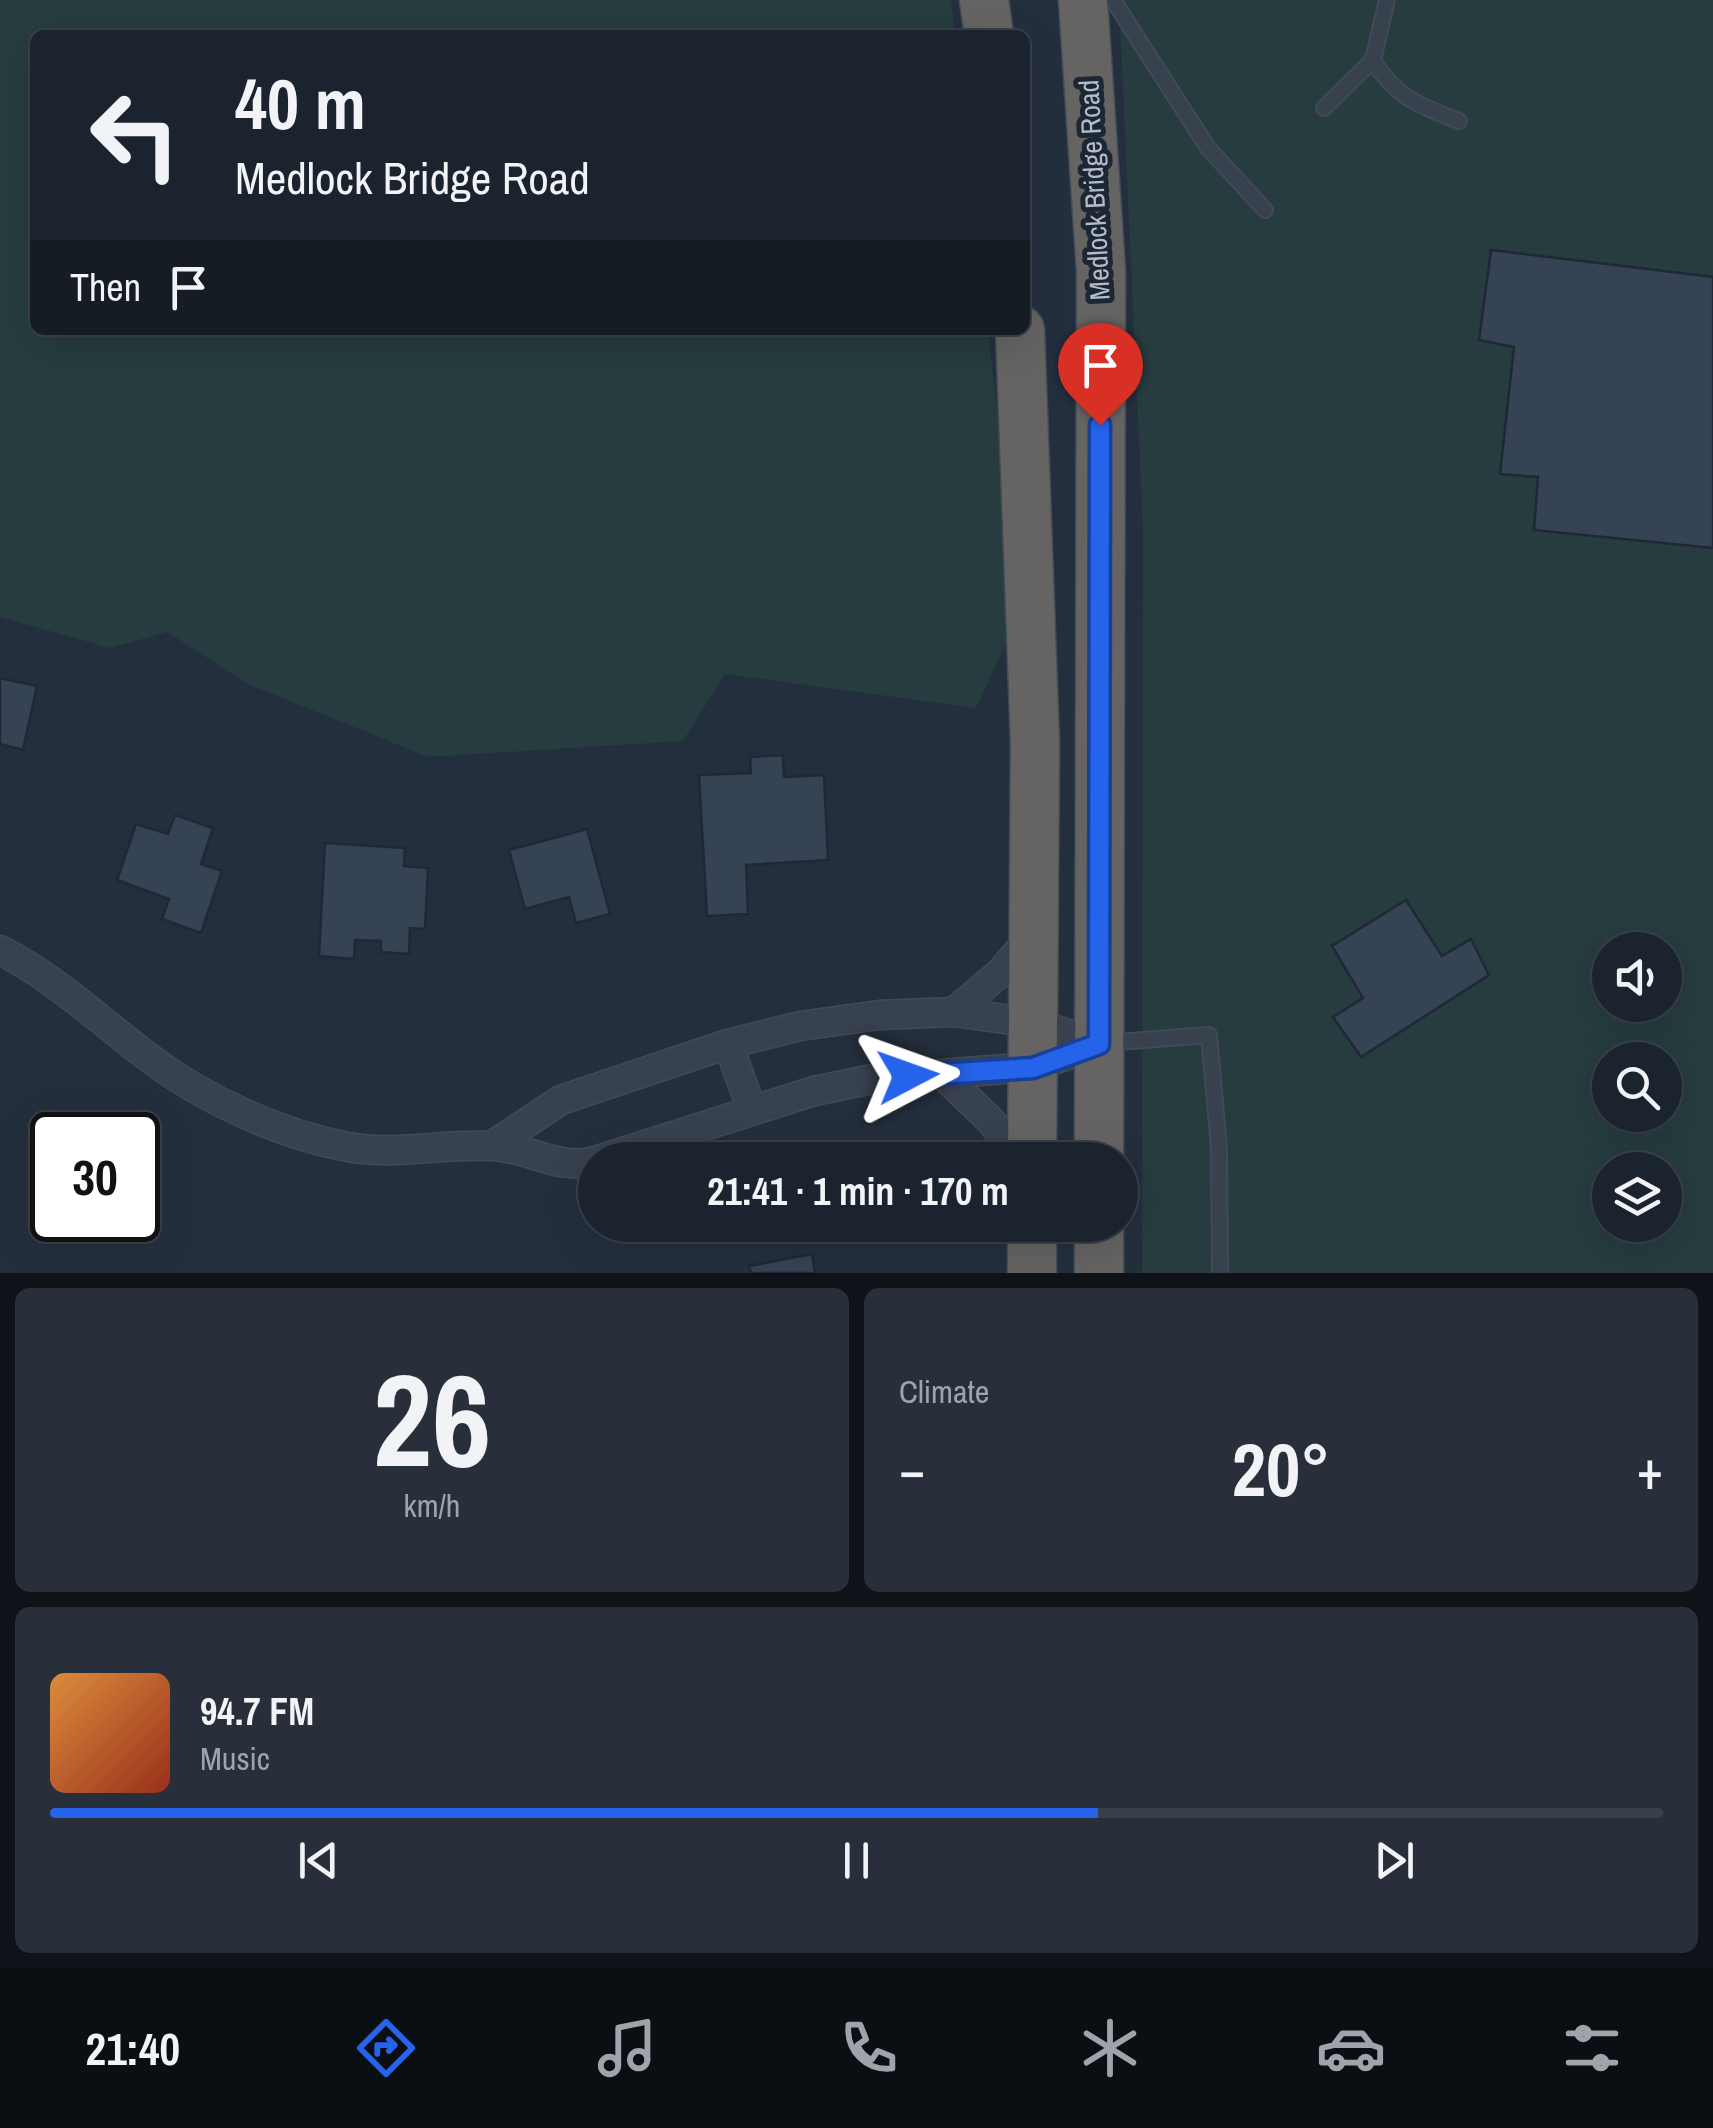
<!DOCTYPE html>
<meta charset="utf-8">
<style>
body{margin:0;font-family:"Archivo Narrow",sans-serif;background:#282f3a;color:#f1f3f6;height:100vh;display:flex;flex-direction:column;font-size:38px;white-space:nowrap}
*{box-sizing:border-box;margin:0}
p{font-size:32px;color:#a0a4aa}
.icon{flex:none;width:55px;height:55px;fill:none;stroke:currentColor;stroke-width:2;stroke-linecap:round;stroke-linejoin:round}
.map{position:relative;height:1273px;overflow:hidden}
.panel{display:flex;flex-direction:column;gap:15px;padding:15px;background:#0f1319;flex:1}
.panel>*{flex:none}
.hud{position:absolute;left:30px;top:30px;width:1000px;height:305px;border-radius:15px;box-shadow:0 10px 40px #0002,0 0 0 2px #39404a;background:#1b232e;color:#f1f3f6;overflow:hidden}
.controls{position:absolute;left:1592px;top:932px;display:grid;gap:20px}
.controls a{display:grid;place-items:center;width:90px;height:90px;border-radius:50%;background:#1b232e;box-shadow:0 10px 40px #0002,0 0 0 2px #39404a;font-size:50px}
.speed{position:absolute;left:30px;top:1112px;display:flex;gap:20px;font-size:50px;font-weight:700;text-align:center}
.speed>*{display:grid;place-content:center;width:130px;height:130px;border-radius:50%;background:#1b232e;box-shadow:0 10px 40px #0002,0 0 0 2px #39404a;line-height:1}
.speed .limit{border:5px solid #111;border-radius:15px;background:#fff;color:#111}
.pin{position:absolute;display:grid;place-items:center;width:85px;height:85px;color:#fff;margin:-102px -42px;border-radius:50% 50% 50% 0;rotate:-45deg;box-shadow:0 0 10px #0007}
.pin .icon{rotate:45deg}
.me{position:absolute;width:110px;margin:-55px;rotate:86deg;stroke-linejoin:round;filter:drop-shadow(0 0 8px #0008)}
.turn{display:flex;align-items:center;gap:35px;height:210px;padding:0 40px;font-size:45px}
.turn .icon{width:130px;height:130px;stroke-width:2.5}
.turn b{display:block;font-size:70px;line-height:85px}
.then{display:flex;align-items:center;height:95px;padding:0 40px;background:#0003;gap:20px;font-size:38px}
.big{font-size:75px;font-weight:700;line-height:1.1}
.panel .card{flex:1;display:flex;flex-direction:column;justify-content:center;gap:15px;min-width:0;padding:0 35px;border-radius:15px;background:#282f3a}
.panel .dial{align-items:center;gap:0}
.dial b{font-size:130px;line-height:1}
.song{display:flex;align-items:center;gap:30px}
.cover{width:120px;height:120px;border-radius:15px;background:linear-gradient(135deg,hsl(30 70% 55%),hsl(10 70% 35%))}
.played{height:10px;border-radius:5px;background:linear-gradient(90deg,#2563eb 65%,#39404a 65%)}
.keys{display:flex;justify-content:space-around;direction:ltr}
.heat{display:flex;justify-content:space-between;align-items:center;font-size:55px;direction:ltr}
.panel .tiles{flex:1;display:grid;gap:15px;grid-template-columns:1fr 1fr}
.card:last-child{grid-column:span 2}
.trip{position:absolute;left:578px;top:1142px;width:560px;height:100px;border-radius:50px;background:#1b232e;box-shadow:0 10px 40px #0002,0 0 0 2px #39404a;font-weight:700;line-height:100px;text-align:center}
.dock{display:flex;height:160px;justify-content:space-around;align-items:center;background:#0b0e12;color:#a0a4aa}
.dock .icon{width:70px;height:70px}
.dock .current{color:#2563eb}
.dock b{font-size:45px;color:#f1f3f6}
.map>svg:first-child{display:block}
.green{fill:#263c3f;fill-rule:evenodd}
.building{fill:#364354;stroke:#1f2835;stroke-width:2.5}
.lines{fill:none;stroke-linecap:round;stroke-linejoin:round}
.service-casing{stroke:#414a57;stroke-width:18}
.minor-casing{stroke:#414a57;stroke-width:31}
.trunk-casing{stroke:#434c59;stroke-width:51}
.service{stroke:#38414e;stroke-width:14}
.minor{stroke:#38414e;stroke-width:28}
.trunk{stroke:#656462;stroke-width:48}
.route-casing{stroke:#184099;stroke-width:25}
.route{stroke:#2563eb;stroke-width:18}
.labels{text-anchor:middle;stroke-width:10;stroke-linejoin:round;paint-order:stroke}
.street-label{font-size:28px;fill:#b4bcc9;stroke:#1d2633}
</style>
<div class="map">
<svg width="1713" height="1273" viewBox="0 0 1713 1273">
<rect width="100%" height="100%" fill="#242f3e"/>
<g class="green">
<polygon points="0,0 951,0 955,35 35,35 35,330 988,330 1003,465 1007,641 976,708 725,674 683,741 428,757 248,684 167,632 110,648 0,617"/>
<path d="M1119 0H1713V1273H1142L1143 529ZM1610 950H1665V1005H1610ZM1610 1060H1665V1115H1610ZM1610 1170H1665V1225H1610Z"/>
</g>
<g class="building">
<polygon points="1491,250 1713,277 1713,548 1534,530 1538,477 1500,474 1514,347 1479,340"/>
<polygon points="0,678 37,686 23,750 0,744"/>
<polygon points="783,755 784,777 824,775 828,860 746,865 748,914 707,916 699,775 751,773 750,757"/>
<polygon points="175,815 213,828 201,864 222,871 201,933 162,919 169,899 117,880 136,824 168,834"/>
<polygon points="587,829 610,914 576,923 569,897 525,909 509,850"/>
<polygon points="325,843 405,848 404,866 428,868 425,929 410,928 409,954 381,952 381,941 355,940 354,959 319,956"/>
<polygon points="1406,900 1442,956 1471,939 1489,975 1361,1057 1333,1017 1363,998 1332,946"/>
<polygon points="812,1254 815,1273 751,1273 749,1266"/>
</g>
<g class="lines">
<g class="service-casing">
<g id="service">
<polyline points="1113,0 1208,148 1265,210"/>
<path d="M1373 60C1395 97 1420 106 1459 121"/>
<polyline points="1324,108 1373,60 1387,0"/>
<polyline points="1105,1043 1209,1035 1219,1148 1220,1273"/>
</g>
</g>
<g class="minor-casing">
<g id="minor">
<path d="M0 950C55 978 99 1020 148 1057 203 1099 279 1134 348 1147 397 1156 443 1143 492 1146 529 1147 557 1171 595 1161"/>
<polyline points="954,1012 1001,972 1033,934"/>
<polyline points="728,1044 752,1110"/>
<polyline points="942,1074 990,1120 1020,1160"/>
<polyline points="493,1145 561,1100 728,1044 800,1026 879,1015 954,1012 1034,1023 1099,1044"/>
<polyline points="598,1160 814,1091 873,1079 1033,1067 1099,1044"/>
</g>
</g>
<g class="trunk-casing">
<g id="trunk">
<polyline points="984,0 989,35"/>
<polyline points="1083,0 1101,271 1099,1160"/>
<polyline points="1020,330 1035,743 1032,1160"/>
<polyline points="1032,1273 1032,1225"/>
<polyline points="1099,1273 1099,1225"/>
</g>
</g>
<use href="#service" class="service"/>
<use href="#minor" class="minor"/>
<use href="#trunk" class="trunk"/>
</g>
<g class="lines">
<g class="route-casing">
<polyline id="route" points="908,1076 1033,1068 1099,1044 1100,425"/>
</g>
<use href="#route" class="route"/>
</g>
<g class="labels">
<g class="street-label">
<text transform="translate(1094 190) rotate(-93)" y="10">Medlock Bridge Road</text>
</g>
</g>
</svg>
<div class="controls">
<a><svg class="icon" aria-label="sound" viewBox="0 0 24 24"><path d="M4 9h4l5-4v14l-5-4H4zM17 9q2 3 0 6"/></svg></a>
<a><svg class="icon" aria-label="search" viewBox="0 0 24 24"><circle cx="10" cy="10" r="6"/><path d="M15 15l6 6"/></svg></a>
<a><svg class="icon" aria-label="layers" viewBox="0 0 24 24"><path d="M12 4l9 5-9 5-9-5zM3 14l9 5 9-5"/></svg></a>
</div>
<div class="speed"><div class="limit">30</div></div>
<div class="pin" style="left:1100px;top:425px;background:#d93025"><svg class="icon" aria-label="arrive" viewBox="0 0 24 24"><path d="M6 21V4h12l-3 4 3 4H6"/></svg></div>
<svg class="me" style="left:908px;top:1076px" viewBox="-20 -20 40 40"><path d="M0-17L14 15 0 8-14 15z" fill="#2563eb" stroke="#fff" stroke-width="4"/></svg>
<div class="trip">21:41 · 1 min · 170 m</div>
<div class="hud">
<div class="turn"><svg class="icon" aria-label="left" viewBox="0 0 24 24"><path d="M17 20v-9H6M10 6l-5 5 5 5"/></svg><div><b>40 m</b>Medlock Bridge Road</div></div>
<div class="then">Then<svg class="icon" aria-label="arrive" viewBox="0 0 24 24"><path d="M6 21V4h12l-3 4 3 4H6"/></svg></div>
</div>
</div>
<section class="panel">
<div class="tiles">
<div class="card dial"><b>26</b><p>km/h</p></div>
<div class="card"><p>Climate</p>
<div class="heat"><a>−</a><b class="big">20°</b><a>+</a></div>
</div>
<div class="card">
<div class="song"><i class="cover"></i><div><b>94.7 FM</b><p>Music</p></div></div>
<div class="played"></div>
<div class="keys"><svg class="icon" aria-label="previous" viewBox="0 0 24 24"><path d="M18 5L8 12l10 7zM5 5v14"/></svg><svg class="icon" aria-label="pause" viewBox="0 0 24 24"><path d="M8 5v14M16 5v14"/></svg><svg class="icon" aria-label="next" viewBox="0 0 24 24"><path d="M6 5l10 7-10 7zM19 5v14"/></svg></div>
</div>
</div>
</section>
<nav class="dock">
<b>21:40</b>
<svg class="icon current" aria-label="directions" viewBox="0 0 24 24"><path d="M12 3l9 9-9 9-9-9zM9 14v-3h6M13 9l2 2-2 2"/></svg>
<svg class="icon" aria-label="music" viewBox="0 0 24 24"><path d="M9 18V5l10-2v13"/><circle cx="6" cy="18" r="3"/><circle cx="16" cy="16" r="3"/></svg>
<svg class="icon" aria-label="phone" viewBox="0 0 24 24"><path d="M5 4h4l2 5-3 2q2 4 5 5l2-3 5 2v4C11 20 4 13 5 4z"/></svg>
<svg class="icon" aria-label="climate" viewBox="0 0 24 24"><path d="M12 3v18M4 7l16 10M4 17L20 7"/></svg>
<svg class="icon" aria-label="car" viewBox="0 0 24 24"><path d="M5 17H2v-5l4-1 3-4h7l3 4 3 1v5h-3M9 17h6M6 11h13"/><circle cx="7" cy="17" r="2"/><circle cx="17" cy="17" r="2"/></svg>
<svg class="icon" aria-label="filters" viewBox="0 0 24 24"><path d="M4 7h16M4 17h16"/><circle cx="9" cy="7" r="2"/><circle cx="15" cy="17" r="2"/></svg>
</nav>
